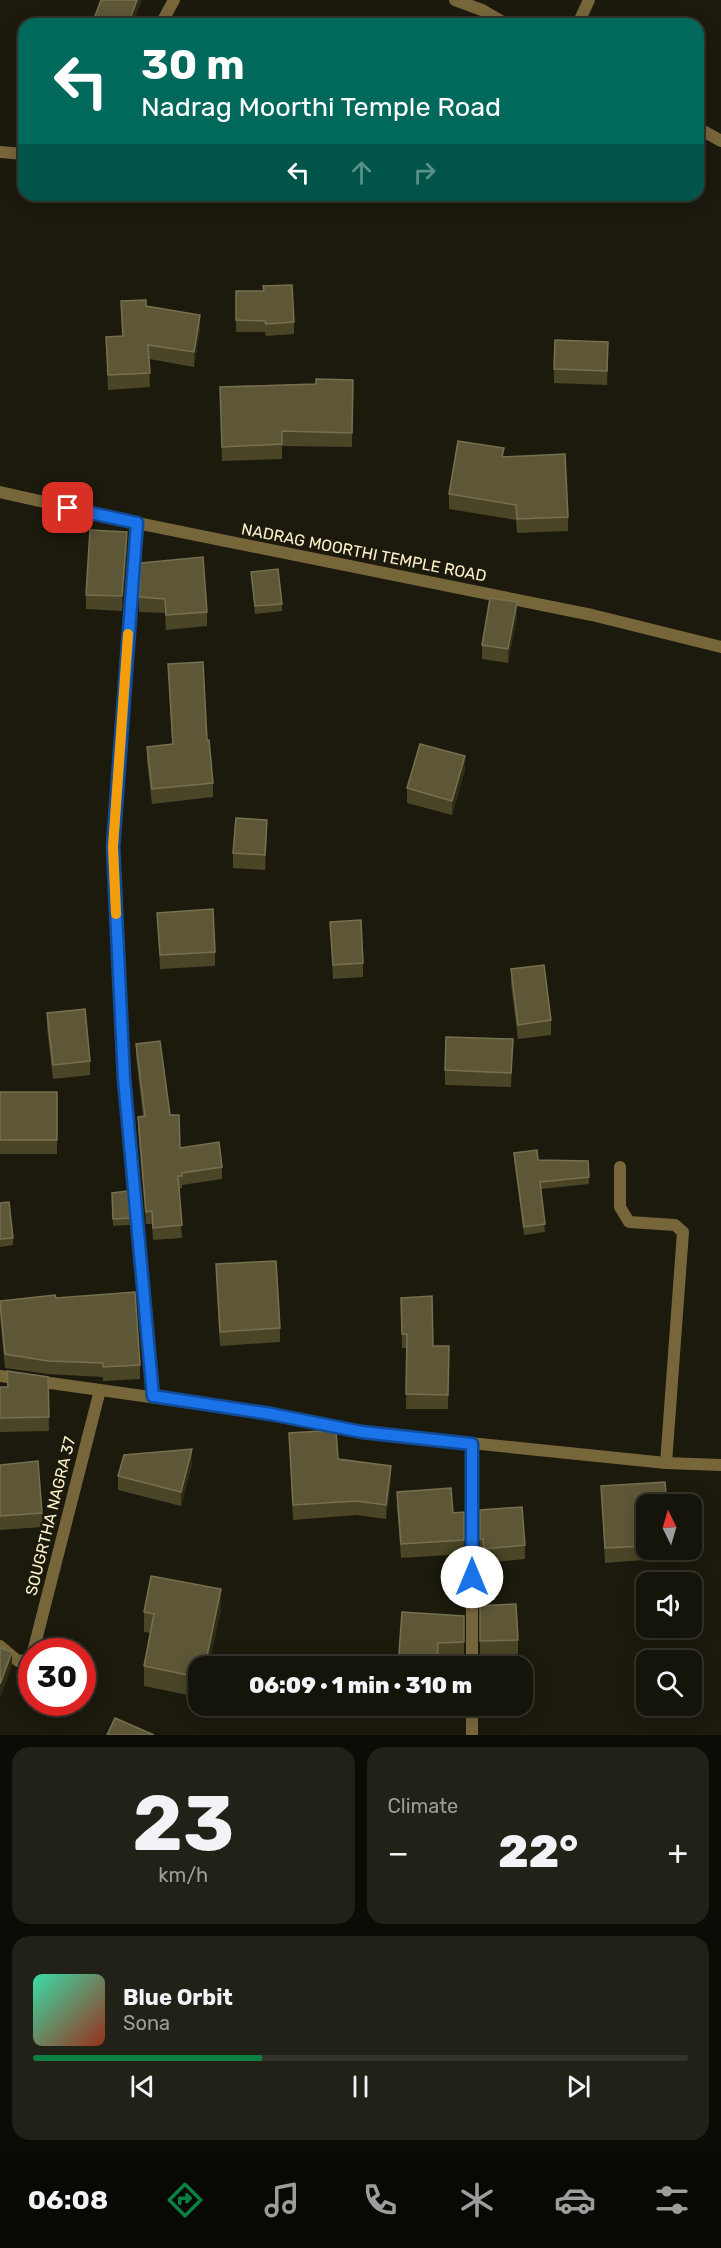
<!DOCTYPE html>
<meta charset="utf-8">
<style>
body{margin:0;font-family:Rubik,sans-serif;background:#222118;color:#f1f3f6;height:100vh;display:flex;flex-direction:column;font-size:22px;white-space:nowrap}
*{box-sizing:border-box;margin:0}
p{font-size:20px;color:#9d9e9c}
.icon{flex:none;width:33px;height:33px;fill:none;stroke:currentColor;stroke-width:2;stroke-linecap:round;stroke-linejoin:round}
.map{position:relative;height:1735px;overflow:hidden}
.details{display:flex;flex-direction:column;gap:12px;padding:12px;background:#0c0b06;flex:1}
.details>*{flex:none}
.hud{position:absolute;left:18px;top:18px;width:686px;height:183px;border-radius:18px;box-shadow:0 3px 15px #0003,0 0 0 2px #34332b;background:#00695c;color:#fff;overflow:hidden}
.needle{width:39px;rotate:355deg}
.fabs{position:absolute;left:636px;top:1494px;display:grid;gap:12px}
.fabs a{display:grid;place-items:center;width:66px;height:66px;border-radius:12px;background:#15140a;box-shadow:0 3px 15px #0003,0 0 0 2px #34332b;font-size:30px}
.speed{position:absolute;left:18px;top:1638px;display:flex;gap:12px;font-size:30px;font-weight:700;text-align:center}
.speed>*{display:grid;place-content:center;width:78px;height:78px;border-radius:50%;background:#15140a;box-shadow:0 3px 15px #0003,0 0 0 2px #34332b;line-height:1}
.speed .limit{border:9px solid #d22;background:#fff;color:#111}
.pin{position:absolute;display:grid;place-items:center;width:51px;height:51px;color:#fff;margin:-26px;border-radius:12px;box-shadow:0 3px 9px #0006}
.me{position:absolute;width:66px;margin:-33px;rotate:0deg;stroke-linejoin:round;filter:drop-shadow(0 0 4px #0008)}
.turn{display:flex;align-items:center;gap:21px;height:126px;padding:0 24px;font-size:27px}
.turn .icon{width:78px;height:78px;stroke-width:2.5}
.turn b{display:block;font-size:42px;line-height:51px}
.lanes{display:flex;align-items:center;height:57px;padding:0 24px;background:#0003;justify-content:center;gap:30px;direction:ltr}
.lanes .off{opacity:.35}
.big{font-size:45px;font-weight:800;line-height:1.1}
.details .card{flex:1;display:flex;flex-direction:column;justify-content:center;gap:9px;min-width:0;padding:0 21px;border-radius:18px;background:#222118}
.details .dial{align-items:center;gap:0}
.dial b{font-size:78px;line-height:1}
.song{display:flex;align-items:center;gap:18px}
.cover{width:72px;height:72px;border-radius:9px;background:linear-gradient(135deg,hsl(160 70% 55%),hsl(10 70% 35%))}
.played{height:6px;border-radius:3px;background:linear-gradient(90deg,#0b8043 35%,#34332b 35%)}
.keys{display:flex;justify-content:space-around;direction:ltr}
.heat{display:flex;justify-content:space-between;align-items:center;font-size:33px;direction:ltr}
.details .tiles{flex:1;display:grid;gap:12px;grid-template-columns:1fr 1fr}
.card:last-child{grid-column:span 2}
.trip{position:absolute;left:188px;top:1656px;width:345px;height:60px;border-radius:18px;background:#15140a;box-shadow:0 3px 15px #0003,0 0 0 2px #34332b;font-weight:800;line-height:60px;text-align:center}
.tab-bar{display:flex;height:96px;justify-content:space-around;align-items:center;background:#080804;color:#9d9e9c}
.tab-bar .icon{width:42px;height:42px}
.tab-bar .current{color:#0b8043}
.tab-bar b{font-size:27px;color:#f1f3f6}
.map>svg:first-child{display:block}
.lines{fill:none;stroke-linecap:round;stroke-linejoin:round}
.minor{stroke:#78663b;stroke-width:12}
.wall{fill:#494526}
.shaded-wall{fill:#2f2c15}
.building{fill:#5d5738;stroke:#76704f;stroke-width:1.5}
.route-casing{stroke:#114b97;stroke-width:15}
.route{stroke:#1a73e8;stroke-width:10}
.slow{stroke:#f59e0b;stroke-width:10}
.labels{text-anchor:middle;stroke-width:5;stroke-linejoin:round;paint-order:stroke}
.street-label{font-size:16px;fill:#fcf1cb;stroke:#1c1a0d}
</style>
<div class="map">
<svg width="721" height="1735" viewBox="0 0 721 1735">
<rect width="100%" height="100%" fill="#1c1a0d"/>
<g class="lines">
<g class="minor">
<polyline points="455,0 482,10 506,24"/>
<polyline points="161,24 174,0"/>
<polyline points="578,24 589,0"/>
<polyline points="698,128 721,141"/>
<polyline points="0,152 24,154"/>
<polyline points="0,492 137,523 592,615 721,647"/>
<polyline points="137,523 113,847 125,1079 153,1396"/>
<polyline points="620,1167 620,1207 629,1222 675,1225 683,1232 666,1463"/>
<polyline points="0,1376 271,1414 362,1432 666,1463 721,1465"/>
<polyline points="472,1444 472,1666"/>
<polyline points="0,1646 18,1661 27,1660 32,1654"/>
<polyline points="33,1652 100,1390"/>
<polyline points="472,1706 472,1735"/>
</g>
</g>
<g class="wall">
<polygon points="236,291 294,322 294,334 266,336 265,332 236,332"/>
<polygon points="121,301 146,306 200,329 194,367 149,359 150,387 108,390 106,337 122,336"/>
<polygon points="608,357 607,385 554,383 554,369"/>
<polygon points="353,380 352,447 282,446 282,459 222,461 220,387 316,384"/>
<polygon points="504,457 568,517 568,531 517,533 516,520 449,509 449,494"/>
<polygon points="127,546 122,611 86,609 86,595"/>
<polygon points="141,563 207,612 207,626 166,630 165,613 139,612 139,597"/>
<polygon points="251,572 282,604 282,611 255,614"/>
<polygon points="517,616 508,663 482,659 482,645"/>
<polygon points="168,664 207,740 213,783 213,797 152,804 147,761 147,747 172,744"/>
<polygon points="465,770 452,815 407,803 407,788"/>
<polygon points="267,835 265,870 233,868 233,853"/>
<polygon points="157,913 215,952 215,966 160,969"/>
<polygon points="330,922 363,963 363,977 333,979"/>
<polygon points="511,969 551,1020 551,1035 518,1039 511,984"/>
<polygon points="47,1013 90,1061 90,1075 53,1079 47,1028"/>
<polygon points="513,1039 511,1087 445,1085 445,1070"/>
<polygon points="136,1044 170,1115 180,1148 222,1167 222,1179 182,1185 182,1188 179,1189 182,1238 153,1240 152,1224 146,1224 138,1129 138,1117 143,1116 136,1056"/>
<rect x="0" y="1092" width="57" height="62"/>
<polygon points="514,1153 538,1160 588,1161 589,1184 541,1189 545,1232 524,1235 514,1160"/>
<polygon points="112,1193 130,1218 130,1225 113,1226"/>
<polygon points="0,1203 13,1238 13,1245 0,1247"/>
<polygon points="216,1264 280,1328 280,1342 220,1346 216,1279"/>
<polygon points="56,1298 140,1365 140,1379 103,1381 103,1377 48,1374 5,1368 0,1317 0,1301"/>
<polygon points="401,1298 433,1346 449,1346 448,1409 406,1409 407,1348 402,1348"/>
<polygon points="7,1371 48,1377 49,1431 0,1432 0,1387 7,1387"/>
<polygon points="289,1433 338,1459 391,1481 386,1519 356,1515 293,1520"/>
<polygon points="192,1463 181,1506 118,1490 118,1476"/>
<polygon points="0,1465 42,1513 42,1527 0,1530"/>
<polygon points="601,1486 646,1504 646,1550 669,1550 669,1558 605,1563"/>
<polygon points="397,1492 453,1513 464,1512 464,1554 401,1558 397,1506"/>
<polygon points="480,1510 525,1545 525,1559 484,1563 483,1553 480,1553"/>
<polygon points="480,1606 518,1640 518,1654 480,1656"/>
<polygon points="221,1610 198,1666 198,1697 144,1686 144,1666 150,1633 144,1632 144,1612"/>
<polygon points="464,1616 464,1656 438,1657 398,1666"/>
</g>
<g class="shaded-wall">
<polygon points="137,0 142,0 133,24 128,24"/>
<polygon points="200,315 200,329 194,367 194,352"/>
<polygon points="127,532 127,546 122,611 122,596"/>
<polygon points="517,602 517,616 508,663 508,649"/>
<polygon points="465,756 465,770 452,815 452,801"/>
<polygon points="267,820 267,835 265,870 265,855"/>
<polygon points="192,1449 192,1463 181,1506 181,1492"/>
<polygon points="391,1466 391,1481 386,1519 386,1505"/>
<polygon points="221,1589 221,1610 209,1666 205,1666"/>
<polygon points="12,1652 12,1666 0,1698 0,1684"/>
</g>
<g class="building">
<polygon points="101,0 137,0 128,24 92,24"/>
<polygon points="292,285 294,322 266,324 265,321 236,320 236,291 264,291 263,286"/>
<polygon points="146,300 146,306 200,315 194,352 148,345 150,373 108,375 106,337 123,336 121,301"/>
<polygon points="555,340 608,342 607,371 554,369"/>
<polygon points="316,379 353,380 352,433 282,431 282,444 222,447 220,387 316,384"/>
<polygon points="458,441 504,448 502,457 565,454 568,517 517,519 516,505 449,494"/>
<polygon points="90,530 127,532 122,596 86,595"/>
<polygon points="203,557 207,612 166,615 165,599 139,597 141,563"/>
<polygon points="278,569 282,604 255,606 251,572"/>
<polygon points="490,598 517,602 508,649 482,645"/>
<polygon points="203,662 207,740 209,740 213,783 152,789 147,747 173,744 168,664"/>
<polygon points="420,744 465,756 452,801 407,788"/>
<polygon points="236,818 267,820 265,855 233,853"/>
<polygon points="213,909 215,952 160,955 157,913"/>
<polygon points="361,920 363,963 333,965 330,922"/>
<polygon points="544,965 551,1020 518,1025 511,969"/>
<polygon points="85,1009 90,1061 53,1065 47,1013"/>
<polygon points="446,1037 513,1039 511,1073 445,1070"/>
<polygon points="160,1041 170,1115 179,1115 180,1148 219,1142 222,1167 182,1173 182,1176 178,1176 182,1225 153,1228 152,1211 146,1212 138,1117 145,1116 136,1044"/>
<rect x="0" y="1092" width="57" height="48"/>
<polygon points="537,1150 538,1160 588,1161 589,1177 540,1182 545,1224 524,1227 514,1153"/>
<polygon points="127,1191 130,1218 113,1219 112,1193"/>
<polygon points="9,1202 13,1238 0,1239 0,1203"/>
<polygon points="276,1261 280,1328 220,1332 216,1264"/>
<polygon points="135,1292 140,1365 103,1367 103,1363 48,1361 5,1354 0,1301 55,1295 56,1298"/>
<polygon points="432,1296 433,1346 449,1346 448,1395 406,1394 407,1334 402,1334 401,1298"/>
<polygon points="7,1371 48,1377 49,1417 0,1418 0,1387 8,1387"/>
<polygon points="336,1430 338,1459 391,1466 386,1505 356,1501 293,1505 289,1433"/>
<polygon points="192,1449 181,1492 118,1476 124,1455"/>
<polygon points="38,1461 42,1513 0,1516 0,1465"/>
<polygon points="665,1482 667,1504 646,1504 646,1546 605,1548 601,1486"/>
<polygon points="451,1488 453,1513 464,1512 464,1540 401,1544 397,1492"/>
<polygon points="522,1507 525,1545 484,1549 483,1539 480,1539 480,1510"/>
<polygon points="151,1576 221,1589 205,1666 198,1666 198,1677 144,1666 154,1614 144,1612"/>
<polygon points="516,1604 518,1640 480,1641 480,1606"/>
<polygon points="402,1612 464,1616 464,1642 438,1643 437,1666 398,1666"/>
<polygon points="0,1648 12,1652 0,1684"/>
<polygon points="115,1718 154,1735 107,1735"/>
</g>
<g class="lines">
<g class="route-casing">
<polyline id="route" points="68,508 137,523 113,847 124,1079 153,1396 271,1414 362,1432 472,1444 472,1577"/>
</g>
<use href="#route" class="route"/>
<polyline class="slow" points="116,914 113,847 128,634"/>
</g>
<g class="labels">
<g class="street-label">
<text transform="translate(364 552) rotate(11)" y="6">NADRAG MOORTHI TEMPLE ROAD</text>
<text transform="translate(50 1516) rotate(-76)" y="6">SOUGRTHA NAGRA 37</text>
</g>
</g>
</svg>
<div class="fabs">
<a><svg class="needle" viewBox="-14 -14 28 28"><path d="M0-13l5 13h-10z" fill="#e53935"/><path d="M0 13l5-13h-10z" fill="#9d9e9c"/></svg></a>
<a><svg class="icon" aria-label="sound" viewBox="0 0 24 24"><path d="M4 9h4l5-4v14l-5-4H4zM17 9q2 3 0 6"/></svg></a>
<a><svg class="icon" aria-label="search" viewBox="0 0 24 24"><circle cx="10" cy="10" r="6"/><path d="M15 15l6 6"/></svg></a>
</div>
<div class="speed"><div class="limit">30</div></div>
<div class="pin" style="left:68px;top:508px;background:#d93025"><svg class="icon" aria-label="arrive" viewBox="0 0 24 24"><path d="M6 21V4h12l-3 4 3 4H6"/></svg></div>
<svg class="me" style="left:472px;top:1577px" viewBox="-20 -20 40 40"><circle r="19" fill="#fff"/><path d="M0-13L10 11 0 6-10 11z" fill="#1a73e8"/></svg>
<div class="trip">06:09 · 1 min · 310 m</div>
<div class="hud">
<div class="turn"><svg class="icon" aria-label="left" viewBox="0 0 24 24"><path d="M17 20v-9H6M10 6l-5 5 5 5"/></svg><div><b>30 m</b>Nadrag Moorthi Temple Road</div></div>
<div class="lanes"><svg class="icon" aria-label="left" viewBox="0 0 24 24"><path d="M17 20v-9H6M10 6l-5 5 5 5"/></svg><svg class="icon off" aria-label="ahead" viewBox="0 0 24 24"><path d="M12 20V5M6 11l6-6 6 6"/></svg><svg class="icon off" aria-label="right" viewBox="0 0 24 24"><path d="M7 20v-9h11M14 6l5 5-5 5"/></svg></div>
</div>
</div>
<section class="details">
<div class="tiles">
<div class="card dial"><b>23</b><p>km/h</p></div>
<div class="card"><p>Climate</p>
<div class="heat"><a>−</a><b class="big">22°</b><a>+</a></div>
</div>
<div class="card">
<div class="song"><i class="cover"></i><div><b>Blue Orbit</b><p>Sona</p></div></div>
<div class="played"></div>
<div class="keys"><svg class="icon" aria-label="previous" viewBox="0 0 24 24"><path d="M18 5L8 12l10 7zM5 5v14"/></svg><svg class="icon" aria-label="pause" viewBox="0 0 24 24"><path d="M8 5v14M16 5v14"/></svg><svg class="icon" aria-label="next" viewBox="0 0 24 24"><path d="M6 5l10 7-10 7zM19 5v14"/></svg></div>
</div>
</div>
</section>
<nav class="tab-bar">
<b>06:08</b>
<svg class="icon current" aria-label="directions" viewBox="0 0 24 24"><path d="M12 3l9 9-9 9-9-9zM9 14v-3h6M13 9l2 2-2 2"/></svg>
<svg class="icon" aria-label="music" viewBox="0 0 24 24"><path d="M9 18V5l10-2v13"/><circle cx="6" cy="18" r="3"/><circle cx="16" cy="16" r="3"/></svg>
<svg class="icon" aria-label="phone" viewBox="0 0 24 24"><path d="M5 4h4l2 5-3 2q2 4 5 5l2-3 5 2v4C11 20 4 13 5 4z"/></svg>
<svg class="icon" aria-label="climate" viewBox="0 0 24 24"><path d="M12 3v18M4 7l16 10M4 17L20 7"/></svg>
<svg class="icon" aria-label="car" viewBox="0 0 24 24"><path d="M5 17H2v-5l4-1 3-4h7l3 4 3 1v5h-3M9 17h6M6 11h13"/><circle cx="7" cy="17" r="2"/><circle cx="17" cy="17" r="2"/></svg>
<svg class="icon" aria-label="filters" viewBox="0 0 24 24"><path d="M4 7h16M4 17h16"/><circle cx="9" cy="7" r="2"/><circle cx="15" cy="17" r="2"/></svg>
</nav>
